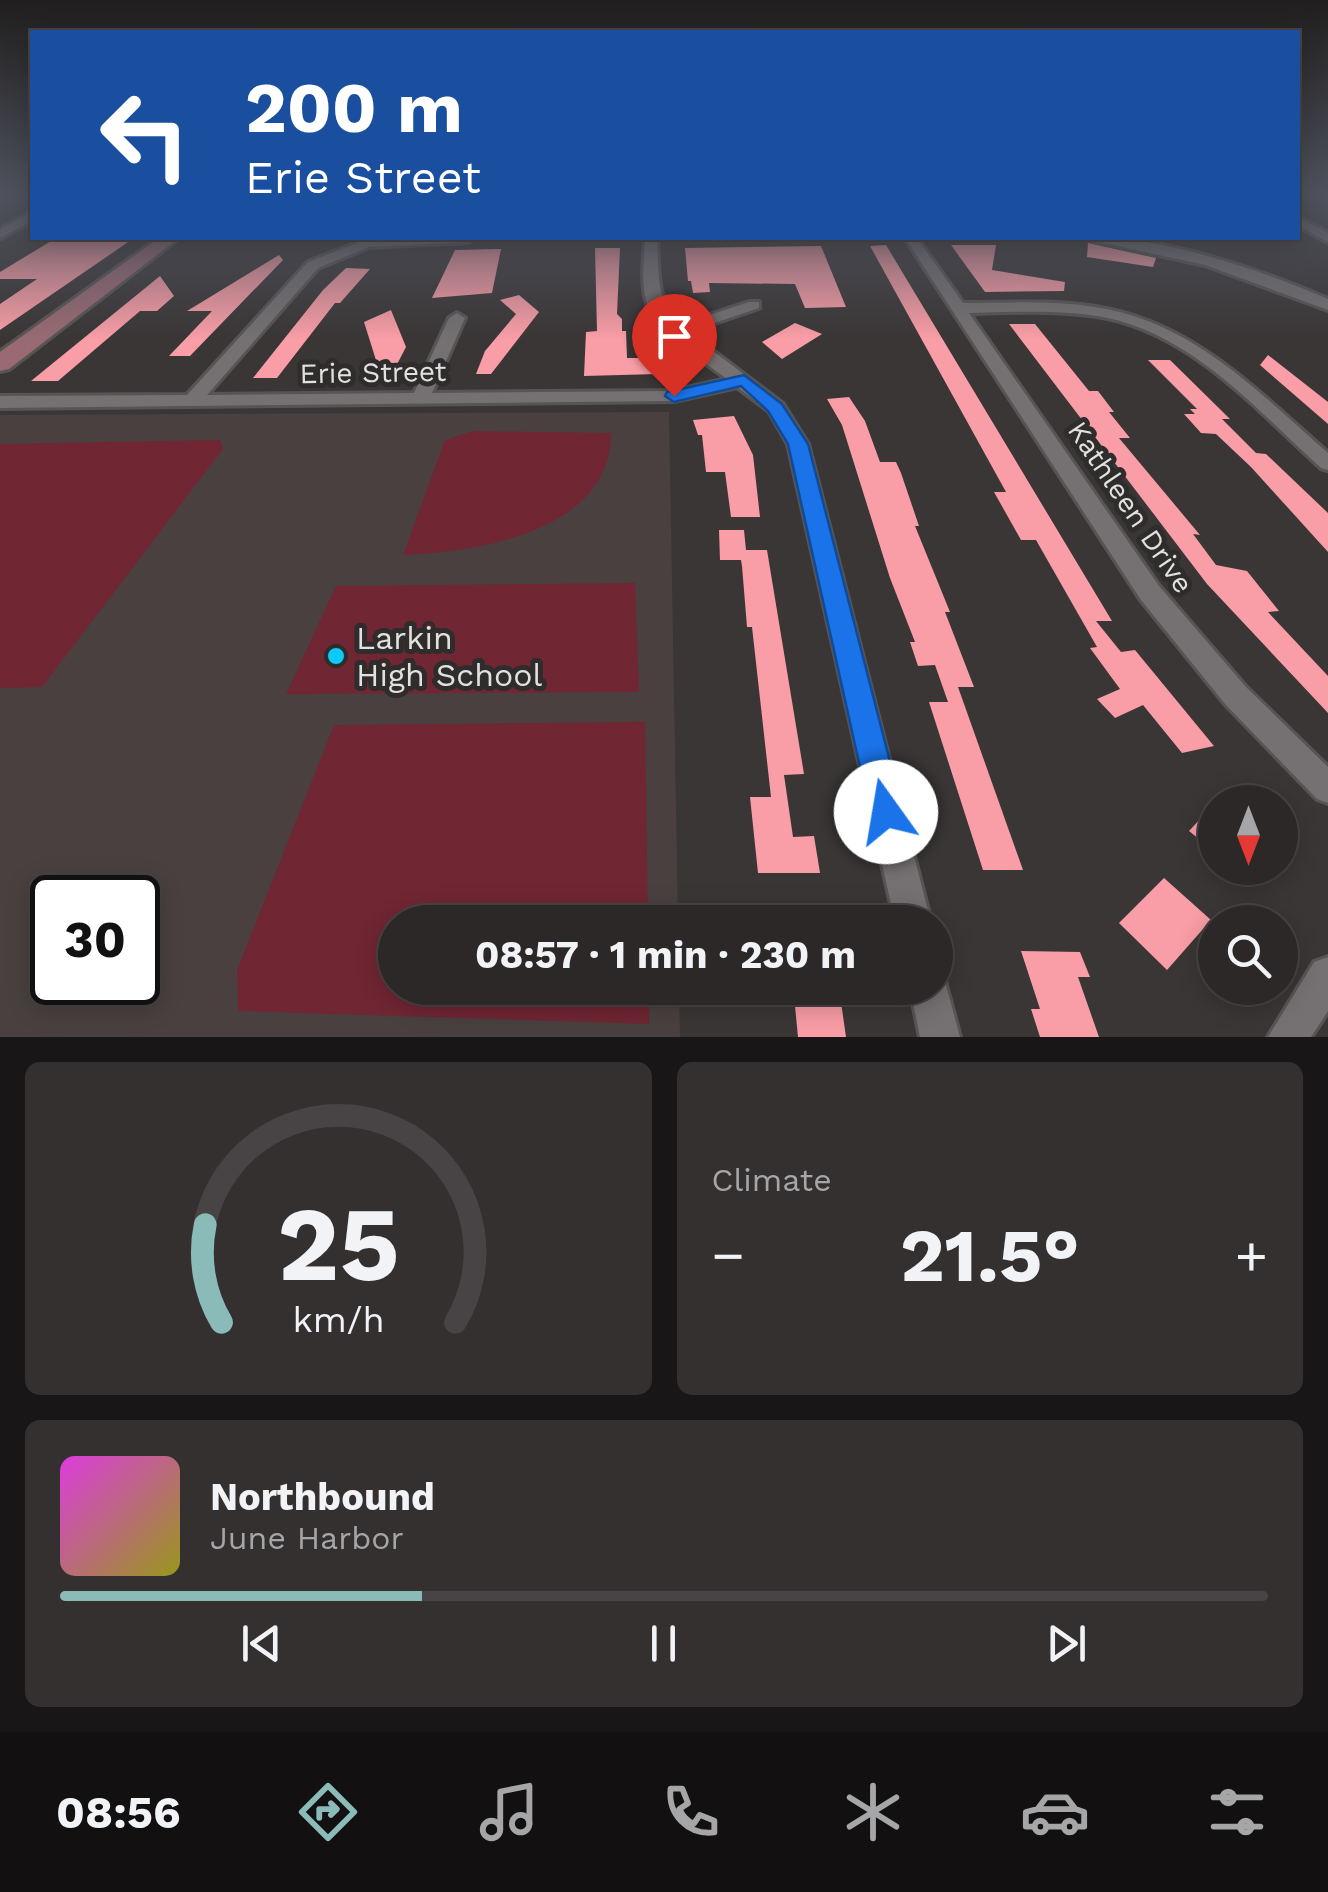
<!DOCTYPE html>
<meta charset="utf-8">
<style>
body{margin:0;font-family:"Work Sans",sans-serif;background:#343030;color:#f1f3f6;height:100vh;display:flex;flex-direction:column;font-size:38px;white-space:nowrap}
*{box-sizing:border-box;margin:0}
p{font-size:32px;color:#a6a6a8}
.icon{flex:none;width:55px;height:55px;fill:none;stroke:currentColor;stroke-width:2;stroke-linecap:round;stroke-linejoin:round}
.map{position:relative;height:1037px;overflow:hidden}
.side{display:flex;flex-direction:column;gap:25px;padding:25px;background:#181616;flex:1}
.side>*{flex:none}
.guide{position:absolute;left:30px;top:30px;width:1270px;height:210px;border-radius:0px;box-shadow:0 5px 25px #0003,0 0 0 2px #484445;background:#1a4fa0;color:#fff;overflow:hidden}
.needle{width:65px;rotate:180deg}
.fabs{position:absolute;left:1198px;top:785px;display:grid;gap:20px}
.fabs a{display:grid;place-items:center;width:100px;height:100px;border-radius:50%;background:#2c2828;box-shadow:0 5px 25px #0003,0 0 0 2px #484445;font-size:50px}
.speed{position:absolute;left:30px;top:875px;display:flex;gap:20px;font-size:50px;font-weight:700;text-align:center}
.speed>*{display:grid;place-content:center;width:130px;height:130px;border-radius:50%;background:#2c2828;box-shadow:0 5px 25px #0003,0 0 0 2px #484445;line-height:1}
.speed .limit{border:5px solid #111;border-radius:15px;background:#fff;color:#111}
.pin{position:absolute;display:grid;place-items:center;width:85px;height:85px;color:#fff;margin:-102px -42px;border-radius:50% 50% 50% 0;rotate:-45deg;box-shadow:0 0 10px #0007}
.pin .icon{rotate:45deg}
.me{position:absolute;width:110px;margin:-55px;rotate:347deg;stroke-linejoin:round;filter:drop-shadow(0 0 8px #0008)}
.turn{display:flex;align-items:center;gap:35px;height:210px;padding:0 50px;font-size:45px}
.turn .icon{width:130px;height:130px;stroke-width:2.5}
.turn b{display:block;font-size:70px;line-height:85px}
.big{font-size:75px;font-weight:700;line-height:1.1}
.side .card{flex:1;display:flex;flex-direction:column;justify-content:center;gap:15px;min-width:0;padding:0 35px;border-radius:15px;background:#343030}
.side .dial{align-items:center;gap:0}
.dial svg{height:260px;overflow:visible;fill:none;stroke:#484445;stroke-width:7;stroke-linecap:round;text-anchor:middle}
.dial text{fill:#f1f3f6;stroke:none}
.song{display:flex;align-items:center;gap:30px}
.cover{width:120px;height:120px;border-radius:15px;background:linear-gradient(135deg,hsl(300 70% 55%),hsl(60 70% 35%))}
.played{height:10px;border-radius:5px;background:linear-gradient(90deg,#8bbbb9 30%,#484445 30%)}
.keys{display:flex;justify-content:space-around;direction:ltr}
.heat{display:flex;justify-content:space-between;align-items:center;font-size:55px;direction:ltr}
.side .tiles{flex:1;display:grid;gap:25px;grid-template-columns:1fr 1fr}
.card:last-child{grid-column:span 2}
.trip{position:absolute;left:378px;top:905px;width:575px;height:100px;border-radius:50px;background:#2c2828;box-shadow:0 5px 25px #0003,0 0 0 2px #484445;font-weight:700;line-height:100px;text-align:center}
.dock{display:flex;height:160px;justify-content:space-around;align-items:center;background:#121010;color:#a6a6a8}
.dock .icon{width:70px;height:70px}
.dock .on{color:#8bbbb9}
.dock b{font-size:45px;color:#f1f3f6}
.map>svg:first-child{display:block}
.built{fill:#4a4040;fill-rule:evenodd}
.green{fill:#702633}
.building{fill:#f99da6}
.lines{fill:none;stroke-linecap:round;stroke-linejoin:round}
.minor-casing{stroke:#575454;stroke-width:6}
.secondary-casing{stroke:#575454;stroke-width:6}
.minor{fill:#757172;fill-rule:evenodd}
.secondary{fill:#996a73;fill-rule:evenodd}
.route{fill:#1a73e8;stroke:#114b97;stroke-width:2.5}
.poi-dot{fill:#0ccafa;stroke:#2f2c2c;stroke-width:4}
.labels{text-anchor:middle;stroke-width:10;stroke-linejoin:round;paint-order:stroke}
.street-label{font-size:28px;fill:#e2e0e0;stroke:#2f2c2c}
.near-poi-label{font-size:32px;fill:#e2e0e0;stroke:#2f2c2c;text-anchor:start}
</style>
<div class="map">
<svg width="1328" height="1037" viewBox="0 0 1328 1037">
<rect width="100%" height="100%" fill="#3a3636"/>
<path class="built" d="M669 412 678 922H395V988H679L680 1037H0V415ZM52 898H138V982H52Z"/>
<g class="green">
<path d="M473 431 611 433C611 531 479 552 403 555L445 440Z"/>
<polygon points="220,440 223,449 42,687 0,688 0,444"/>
<polygon points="635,583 639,692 286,694 336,586"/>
<polygon points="645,722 648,922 395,922 395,988 649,988 649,1024 238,1011 237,970 334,725"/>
</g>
<g class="building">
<polygon points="56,238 134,238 0,330 0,304 37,279 0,279 0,272"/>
<polygon points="1088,243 1156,258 1153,267 1087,257"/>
<polygon points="886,245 1112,621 1096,621 1121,652 1135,650 1214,746 1182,753 1143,705 1115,718 1097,699 1120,689 1090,648 1097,647 1036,540 1021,540 994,492 1006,492 870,246"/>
<polygon points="951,245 996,245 992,270 1065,282 1064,291 985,292"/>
<polygon points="821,246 846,307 805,308 795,284 709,283 710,292 693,293 691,281 688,281 685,248"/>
<polygon points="595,248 620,248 617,314 622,319 622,331 626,331 627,358 658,358 658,374 584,376 586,332 597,331"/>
<polygon points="501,249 492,293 432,298 455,250"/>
<polygon points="279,255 283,260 190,356 169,356 212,311 187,311"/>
<polygon points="346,268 370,269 340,303 335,303 277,378 253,378 323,290"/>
<polygon points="160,276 174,296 157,311 140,311 58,381 31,381"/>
<polygon points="519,295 539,312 491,374 476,374 485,351 516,314 500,300"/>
<polygon points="391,310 406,347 391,376 381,376 364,322"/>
<polygon points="795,323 822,334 782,359 762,342"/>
<polygon points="1009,324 1035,324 1089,391 1098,391 1114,412 1109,412 1130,438 1119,438 1200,535 1193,534 1216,565 1247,571 1279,611 1268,612 1328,676 1328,713 1207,584"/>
<polygon points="1268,355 1328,402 1328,424 1260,365"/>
<polygon points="1148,360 1170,360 1230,419 1222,419 1256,453 1266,454 1328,513 1328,552 1251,467 1216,434 1201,433 1184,414 1195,414 1190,409 1197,409"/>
<polygon points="849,397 865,421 880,462 896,462 901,473 919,526 915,526 950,612 945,612 974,687 958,687 1023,870 983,870 929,702 948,702 935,665 918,666 910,642 915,642 890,578 842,425 827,399"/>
<polygon points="734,416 753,455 760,517 731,517 725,472 706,472 702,435 698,435 693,420"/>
<polygon points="719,530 744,530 746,550 767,550 804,774 784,775 793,837 814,836 820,873 758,873 750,797 771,797 752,627 747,627 742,566 741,560 720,560"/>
<polygon points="1215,803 1215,852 1189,831"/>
<polygon points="1164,878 1211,920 1167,970 1119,923"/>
<polygon points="1021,951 1080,952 1090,977 1078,977 1099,1037 1040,1037 1031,1009 1040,1009"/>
<polygon points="768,988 839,988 846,1037 798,1037 795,1006 769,1005"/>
</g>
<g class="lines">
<g class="minor-casing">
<g id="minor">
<polygon points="32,212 32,221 0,238 0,229"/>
<polygon points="1298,217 1328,233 1328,242 1298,226"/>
<path d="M474 238 468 242 369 247 318 268 207 395 414 393 449 318 457 313 465 318 432 393 674 391 727 379C703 360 662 338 649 309 640 289 644 259 645 238H657C659 271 655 299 679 325L749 302H759V308L688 332 783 404 808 444 931 922H895L788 444 769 411 737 387 674 401 0 408V396L187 395 308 262 367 239Z"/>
<path d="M905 238H917L963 303C1007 303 1051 300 1095 307 1192 321 1258 392 1328 453V470L1321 468C1258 411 1195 337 1108 318 1063 309 1015 312 969 313L1159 586 1246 687 1328 767V803L1317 799 1226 705 1141 600Z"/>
<path d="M1081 238C1154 233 1261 270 1328 299V310L1205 265Z"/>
<polygon points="1328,957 1328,1011 1311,1037 1268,1037 1314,962"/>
<polygon points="935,971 943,974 960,1037 920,1037 910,988 935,988"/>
</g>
</g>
<g class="secondary-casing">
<polygon id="secondary" points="159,238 179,238 9,369 0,371 0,352"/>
</g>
<use href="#minor" class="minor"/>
<use href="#secondary" class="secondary"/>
</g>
<linearGradient id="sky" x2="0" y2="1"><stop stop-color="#201e1e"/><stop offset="0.57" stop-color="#4f525d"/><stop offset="1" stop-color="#4f525d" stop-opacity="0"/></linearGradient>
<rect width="1328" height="339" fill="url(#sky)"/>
<polygon class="route" points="744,375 782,404 808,444 903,812 898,824 886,828 875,824 870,812 788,444 768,411 741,386 674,402 665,396 667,392"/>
<circle class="poi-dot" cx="336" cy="656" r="10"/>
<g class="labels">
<g class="street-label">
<text transform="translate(373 372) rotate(-1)" y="10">Erie Street</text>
<text transform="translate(1131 507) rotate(56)" y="10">Kathleen Drive</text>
</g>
<g class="near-poi-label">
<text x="356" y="649">Larkin<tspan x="356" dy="37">High School</tspan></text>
</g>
</g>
</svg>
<div class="fabs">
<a><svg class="needle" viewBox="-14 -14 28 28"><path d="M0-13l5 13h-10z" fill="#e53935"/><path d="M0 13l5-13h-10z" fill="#a6a6a8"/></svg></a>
<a><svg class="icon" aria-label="search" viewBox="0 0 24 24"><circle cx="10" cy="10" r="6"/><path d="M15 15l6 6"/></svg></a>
</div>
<div class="speed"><div class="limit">30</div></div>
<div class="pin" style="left:674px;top:396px;background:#d93025"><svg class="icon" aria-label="arrive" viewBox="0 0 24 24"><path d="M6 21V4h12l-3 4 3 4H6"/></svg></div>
<svg class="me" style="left:886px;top:812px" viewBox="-20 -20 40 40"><circle r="19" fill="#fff"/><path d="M0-13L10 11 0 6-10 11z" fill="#1a73e8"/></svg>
<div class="trip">08:57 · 1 min · 230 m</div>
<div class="guide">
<div class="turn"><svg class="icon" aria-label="left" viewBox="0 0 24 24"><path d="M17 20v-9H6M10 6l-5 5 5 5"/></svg><div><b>200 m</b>Erie Street</div></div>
</div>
</div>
<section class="side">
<div class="tiles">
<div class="card dial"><svg viewBox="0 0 100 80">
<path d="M14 69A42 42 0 1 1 86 69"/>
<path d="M14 69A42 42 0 0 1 9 39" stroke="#8bbbb9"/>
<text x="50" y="56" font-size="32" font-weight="700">25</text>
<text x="50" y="72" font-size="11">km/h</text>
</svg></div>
<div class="card"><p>Climate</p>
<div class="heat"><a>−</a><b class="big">21.5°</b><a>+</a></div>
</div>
<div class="card">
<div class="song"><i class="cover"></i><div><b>Northbound</b><p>June Harbor</p></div></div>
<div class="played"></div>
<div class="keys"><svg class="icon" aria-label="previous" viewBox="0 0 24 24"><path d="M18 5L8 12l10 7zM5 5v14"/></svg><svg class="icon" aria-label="pause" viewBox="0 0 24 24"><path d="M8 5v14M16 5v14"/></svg><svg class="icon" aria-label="next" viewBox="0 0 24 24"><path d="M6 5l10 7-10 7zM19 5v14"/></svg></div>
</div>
</div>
</section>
<nav class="dock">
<b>08:56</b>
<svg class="icon on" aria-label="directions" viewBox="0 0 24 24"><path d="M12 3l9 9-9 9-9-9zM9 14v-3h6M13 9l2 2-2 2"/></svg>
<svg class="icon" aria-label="music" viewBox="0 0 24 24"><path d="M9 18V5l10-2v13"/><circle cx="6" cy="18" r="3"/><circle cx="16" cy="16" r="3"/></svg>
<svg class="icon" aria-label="phone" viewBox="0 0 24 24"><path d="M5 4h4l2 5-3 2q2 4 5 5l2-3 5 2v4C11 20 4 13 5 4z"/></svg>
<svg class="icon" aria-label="climate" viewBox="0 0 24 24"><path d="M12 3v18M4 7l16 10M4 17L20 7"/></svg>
<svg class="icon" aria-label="car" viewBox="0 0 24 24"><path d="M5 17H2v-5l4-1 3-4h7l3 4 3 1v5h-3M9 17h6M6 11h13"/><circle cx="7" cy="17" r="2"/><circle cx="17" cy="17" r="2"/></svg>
<svg class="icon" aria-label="filters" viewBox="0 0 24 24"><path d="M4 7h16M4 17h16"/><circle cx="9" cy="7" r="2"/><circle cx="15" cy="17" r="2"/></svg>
</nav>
